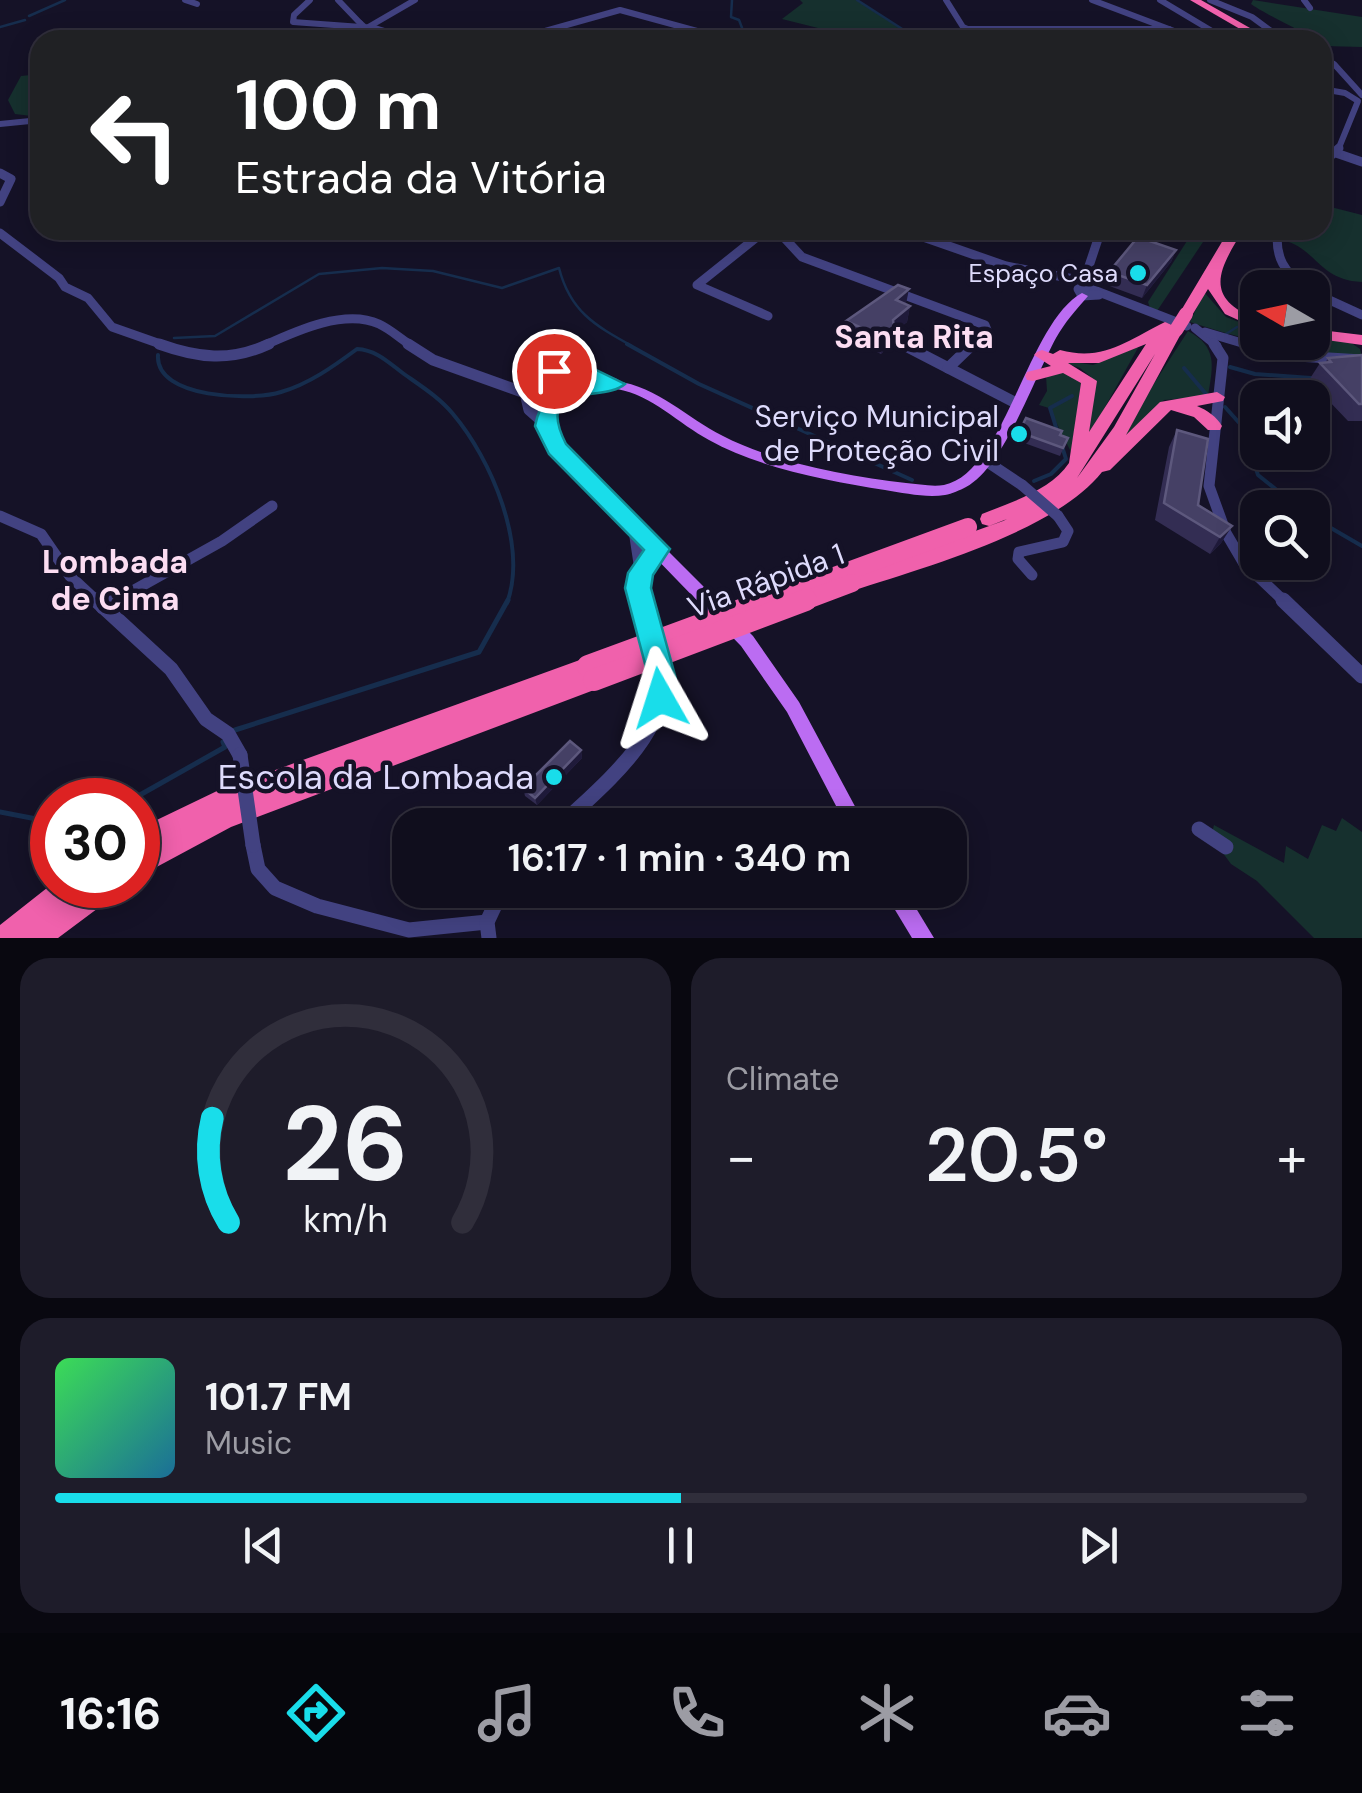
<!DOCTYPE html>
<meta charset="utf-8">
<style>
body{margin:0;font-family:"DM Sans",sans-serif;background:#1e1c2a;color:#f1f3f6;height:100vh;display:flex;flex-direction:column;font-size:38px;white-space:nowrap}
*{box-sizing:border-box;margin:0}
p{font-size:32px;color:#9c9ca4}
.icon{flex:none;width:55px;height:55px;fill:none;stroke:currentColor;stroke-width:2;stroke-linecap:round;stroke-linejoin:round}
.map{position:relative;height:938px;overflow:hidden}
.side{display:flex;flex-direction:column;gap:20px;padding:20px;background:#090810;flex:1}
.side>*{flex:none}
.banner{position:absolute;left:30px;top:30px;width:1302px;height:210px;border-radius:30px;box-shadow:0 5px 25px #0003,0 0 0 2px #302e3b;background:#202124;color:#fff;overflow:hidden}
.needle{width:65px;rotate:279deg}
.buttons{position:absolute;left:1240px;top:270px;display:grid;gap:20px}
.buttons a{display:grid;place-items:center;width:90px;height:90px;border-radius:20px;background:#100e1d;box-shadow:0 5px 25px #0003,0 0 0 2px #302e3b;font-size:50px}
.speed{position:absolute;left:30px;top:778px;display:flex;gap:20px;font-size:50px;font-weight:700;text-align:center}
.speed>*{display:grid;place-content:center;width:130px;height:130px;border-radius:50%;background:#100e1d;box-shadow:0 5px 25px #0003,0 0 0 2px #302e3b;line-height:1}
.speed .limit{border:15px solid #d22;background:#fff;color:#111}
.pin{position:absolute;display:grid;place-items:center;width:85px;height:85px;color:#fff;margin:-42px;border:5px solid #fff;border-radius:50%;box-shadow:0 2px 10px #0007}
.me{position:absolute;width:110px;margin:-55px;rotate:354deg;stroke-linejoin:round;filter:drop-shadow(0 0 8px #0008)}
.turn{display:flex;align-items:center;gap:35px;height:210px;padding:0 40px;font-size:45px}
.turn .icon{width:130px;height:130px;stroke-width:2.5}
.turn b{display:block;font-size:70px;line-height:85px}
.big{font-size:75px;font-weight:600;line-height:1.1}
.side .card{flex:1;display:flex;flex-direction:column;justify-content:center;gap:15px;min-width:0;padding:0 35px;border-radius:30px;background:#1e1c2a}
.side .dial{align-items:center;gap:0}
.dial svg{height:260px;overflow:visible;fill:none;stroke:#302e3b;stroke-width:7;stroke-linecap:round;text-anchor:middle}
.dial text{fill:#f1f3f6;stroke:none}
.song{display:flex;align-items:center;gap:30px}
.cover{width:120px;height:120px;border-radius:15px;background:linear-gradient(135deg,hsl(130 70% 55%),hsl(200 70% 35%))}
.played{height:10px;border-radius:5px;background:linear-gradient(90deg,#19ddea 50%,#302e3b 50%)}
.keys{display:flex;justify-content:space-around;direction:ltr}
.heat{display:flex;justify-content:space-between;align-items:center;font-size:55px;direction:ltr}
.side .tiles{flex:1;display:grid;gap:20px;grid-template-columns:1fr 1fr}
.card:last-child{grid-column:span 2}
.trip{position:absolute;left:392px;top:808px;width:575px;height:100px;border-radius:30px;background:#100e1d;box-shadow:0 5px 25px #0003,0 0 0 2px #302e3b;font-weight:600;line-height:100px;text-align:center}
.tab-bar{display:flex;height:160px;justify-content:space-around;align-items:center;background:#06060c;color:#9c9ca4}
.tab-bar .icon{width:70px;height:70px}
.tab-bar .current{color:#19ddea}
.tab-bar b{font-size:45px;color:#f1f3f6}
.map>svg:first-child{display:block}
.green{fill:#16302e}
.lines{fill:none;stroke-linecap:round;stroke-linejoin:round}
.stream-far2{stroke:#162d4d;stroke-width:2.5}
.stream-far1{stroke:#162d4d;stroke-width:4}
.stream{stroke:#162d4d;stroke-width:5}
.minor-far3{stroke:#424281;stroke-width:6}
.minor-far2{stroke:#424281;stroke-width:9}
.minor-far1{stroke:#424281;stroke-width:11}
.minor{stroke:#424281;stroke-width:15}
.major{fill:#bb6cf2;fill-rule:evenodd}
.highway{fill:#f061ac;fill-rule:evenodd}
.minor-bridge-far2{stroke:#424281;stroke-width:6}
.minor-bridge-far1{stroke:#424281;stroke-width:11}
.minor-bridge{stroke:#424281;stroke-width:15}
.highway-bridge-far2{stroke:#f061ac;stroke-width:14}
.highway-bridge-far1{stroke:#f061ac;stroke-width:18}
.highway-bridge{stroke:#f061ac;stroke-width:22}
.wall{fill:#332d53}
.shaded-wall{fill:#1f1a3a}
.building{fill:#454065;stroke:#5d587d;stroke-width:2.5}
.route{fill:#19ddea;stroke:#109098;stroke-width:2.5}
.poi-dot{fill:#19ddea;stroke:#151227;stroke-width:4}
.labels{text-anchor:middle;stroke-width:9;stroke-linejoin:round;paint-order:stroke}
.far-poi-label{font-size:25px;fill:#dedbfc;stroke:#151227;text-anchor:end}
.poi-label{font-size:30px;fill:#dedbfc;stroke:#151227;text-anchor:end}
.street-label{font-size:30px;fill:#dedbfc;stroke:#151227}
.neighbourhood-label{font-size:32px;font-weight:bold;fill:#fcddf2;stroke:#151227}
.near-poi-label{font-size:35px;fill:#dedbfc;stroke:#151227;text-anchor:end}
</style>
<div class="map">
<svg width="1362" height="938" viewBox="0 0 1362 938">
<rect width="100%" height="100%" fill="#151227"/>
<g class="green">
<polygon points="800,0 856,0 904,31 846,35 782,19 803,3"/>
<path d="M1253 0 1362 17V47L1324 46 1322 40C1312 38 1260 11 1251 4Z"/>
<polygon points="40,74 40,117 15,114 8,100 21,76"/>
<path d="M1323 205 1362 215V282C1318 280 1317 248 1282 240L1284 230H1322Z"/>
<polygon points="1194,230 1211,230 1157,311 1150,308 1148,302"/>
<path d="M1204 292 1226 317 1257 329 1258 342H1312L1313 335 1350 342 1360 349 1362 356C1297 352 1252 342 1190 322Z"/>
<path d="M1188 331C1218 347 1213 366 1208 396L1164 400 1113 447Z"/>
<polygon points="1139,346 1090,434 1087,433 1091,377 1080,368 1055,359 1093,365"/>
<polygon points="1057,371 1078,377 1081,384 1071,452 1049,408 1039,405 1047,391 1046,376"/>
<polygon points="1342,818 1362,832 1362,938 1314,938 1257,881 1231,864 1211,837 1214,825 1284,863 1286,846 1308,859 1322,825 1336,831"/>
</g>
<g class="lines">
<g class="stream-far2">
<polyline points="732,0 731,17 739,20 744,33"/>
<polyline points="857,0 910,34 963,31"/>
<polyline points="29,16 65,0"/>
<polyline points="0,27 25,20"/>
<polyline points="754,38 780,38"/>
<polyline points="944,230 952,236"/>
<polyline points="1226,334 1237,327"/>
<path d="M174 338 215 336 319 274 382 268 433 271 502 288 559 268C570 311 594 325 632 346"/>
</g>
<g class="stream-far1">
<polyline points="627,344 699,384 912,480"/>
<path d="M158 355C155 399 253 401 281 392 309 384 334 366 357 349 377 350 389 363 404 374 421 386 440 398 453 414 491 459 528 545 507 603"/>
<polyline points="1230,367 1255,374 1311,378"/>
<polyline points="1184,368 1206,394"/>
<polyline points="1225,407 1242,426 1258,475 1299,508"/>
<polyline points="1034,481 1051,474 1066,459 1050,408 1072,396"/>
<polyline points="1312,517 1362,546"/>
</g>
<g class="stream">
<polyline points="235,730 479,652 508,600"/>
<polyline points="131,800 225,747 223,742"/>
<polyline points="0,812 52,822"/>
</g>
<g class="minor-far3">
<polyline points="185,0 197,4"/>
<polyline points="310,0 294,15 293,22 375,28 388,32 392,40"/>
<polyline points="338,0 360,23"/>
<polyline points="946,0 963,27 992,40"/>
<polyline points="1092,0 1198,40"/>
<polyline points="1160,0 1227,40"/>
<polyline points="1210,0 1252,17 1283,40"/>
<polyline points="1304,0 1310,8"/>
<polyline points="969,29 1169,29"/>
<polyline points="346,40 415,0"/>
<polyline points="513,40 620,10 708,34 754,37"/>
<polyline points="1322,57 1334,64 1362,95"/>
<polyline points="1322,89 1345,93 1358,101 1338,150"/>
<polyline points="0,124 40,120"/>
</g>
<g class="minor-far2">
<polyline points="1336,153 1362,162"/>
<polyline points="1322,164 1339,148"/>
<polyline points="0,173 11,179 0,202"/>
<polyline points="777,230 802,257 985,325 987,330 970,346"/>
<polyline points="903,230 1006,266 1084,281"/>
<path d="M1278 230C1274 257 1285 273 1306 288"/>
<polyline points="0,233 59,278 65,287 88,298 112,327 166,346"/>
<polyline points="1086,287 1187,326"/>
<polyline points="1086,287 1084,281 1101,230"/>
<polyline points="1086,287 1078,289 1082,296 1099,295"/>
<polyline points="1312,292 1362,315"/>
<polyline points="768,316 697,285 757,237 780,233"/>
<polyline points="1195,328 1217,346"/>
<polyline points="1205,332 1252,346"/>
<polyline points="899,342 907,346"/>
<path d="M263 346C294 332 344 308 379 324 390 329 401 339 412 346"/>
</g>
<g class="minor-far1">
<path d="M159 344C198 358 230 362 269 344"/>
<polyline points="408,344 433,360 525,393"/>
<polyline points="902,344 1018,404"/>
<polyline points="1214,344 1223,358 1209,486 1226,533 1243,562 1286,603"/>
<polyline points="1244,344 1281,355 1362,360"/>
<polyline points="948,368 973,344"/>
<path d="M546 425 529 410 525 393C556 366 579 367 615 384"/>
<polyline points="983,459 1022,485"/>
<polyline points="0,516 41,534 70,576 99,603"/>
<polyline points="633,524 645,603"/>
<polyline points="1032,575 1018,559 1019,552 1063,542 1068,531 1058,516"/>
<polyline points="640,579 658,549"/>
<polyline points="111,603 222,541 272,506"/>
</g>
<g class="minor">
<polyline points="96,600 171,669 206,719 228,734 240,755"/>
<polyline points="1283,600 1362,676"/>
<polyline points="103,607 115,600"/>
<path d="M561 825C600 787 667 736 662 676 660 650 650 625 644 600"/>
<polyline points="1199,829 1226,847"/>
<polyline points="253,845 258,869 275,888 317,906 409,930 487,922"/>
<polyline points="489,938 487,922 502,890"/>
</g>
<g class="major">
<path d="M1082 293 1088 296C1076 310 1065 322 1056 338 1035 376 1004 467 966 487 960 490 952 494 945 495 926 498 904 493 885 490 828 481 759 468 709 440 679 424 652 395 617 389 574 382 541 399 563 446L753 636 799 702 865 825H846L787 712 741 646 552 451C549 445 544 438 543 431 532 389 585 376 616 381 658 387 687 418 723 436 773 462 850 477 906 483 918 484 932 487 944 485 1005 473 1027 323 1082 293Z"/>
<polygon points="883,890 905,890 934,938 912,938"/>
</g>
<g class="highway">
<polygon points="1190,0 1201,0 1271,40 1259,40"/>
<path d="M1229 230H1243C1219 270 1202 297 1258 320V329L1225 314 1208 289 1191 317H1181L1179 314Z"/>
<path d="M1165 322 1183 330 1126 435 1160 402 1217 392 1225 397 1223 401 1197 406C1207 410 1217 417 1222 426L1220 430H1208L1194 417 1171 410 1110 470 1102 472C1054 532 925 567 852 591L845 588 842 583 845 578 1003 521 1007 519 989 526 982 524 980 519 982 514C1012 502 1051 490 1069 463L1081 383 1063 373 1033 381 1027 380 1025 376 1027 372 1051 366 1034 355 1037 352 1042 350 1053 354 1060 350C1104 362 1128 340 1165 322ZM1146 344 1089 432 1097 381 1068 363H1099ZM1155 354 1114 427 1077 478Z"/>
<polygon points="1312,329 1362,335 1362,345 1312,338"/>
<polygon points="588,657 595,660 599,666 596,671 602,673 605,680 602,687 231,827 138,877 138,829 217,791"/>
<polygon points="52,884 84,885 82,889 87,885 121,885 117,894 58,938 0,938 0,925"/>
</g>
<polyline class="minor-bridge-far2" points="360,23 371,33"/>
<polyline class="minor-bridge-far1" points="1022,485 1058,516"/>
<polyline class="minor-bridge" points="240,755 253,845"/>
<polyline class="highway-bridge-far2" points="1176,330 1186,314"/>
<g class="highway-bridge-far1">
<polyline points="761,603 968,527"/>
<polyline points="799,603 852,583"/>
</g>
<g class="highway-bridge">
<polyline points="588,666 768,600"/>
<polyline points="594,680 806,600"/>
</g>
</g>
<g class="wall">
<polygon points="1176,250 1171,262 1142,298 1104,284 1109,272"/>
<polygon points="906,304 910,306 907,322 893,333 891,344 881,354 844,337 846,321"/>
<polygon points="1362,355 1362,421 1348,421 1309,380 1320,363 1325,363 1328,358"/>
<polygon points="1177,430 1198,505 1232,526 1221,543 1210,554 1155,520 1169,447"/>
<polygon points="1019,432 1060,435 1064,447 1060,456 1016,440"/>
<polygon points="581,750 582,758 537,805 525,796 523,788"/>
</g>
<g class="shaded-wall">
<polygon points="1176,250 1171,262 1142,298 1147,285"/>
<polygon points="909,289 906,304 896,300"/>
<polygon points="910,306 907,322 893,333 891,344 881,354 884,338 893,320"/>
<polygon points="1232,526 1221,543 1210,554 1220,537"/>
<polygon points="581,750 582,758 537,805 535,798"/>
</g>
<g class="building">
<polygon points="1138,237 1176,250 1147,285 1109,272"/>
<polygon points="898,285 909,289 896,300 910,306 893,320 894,328 884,338 846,321"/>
<polygon points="1362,355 1362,404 1359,404 1320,363 1331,362 1328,358"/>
<polygon points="1026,418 1062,431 1060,435 1068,438 1063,448 1019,432"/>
<polygon points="1177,430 1208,439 1198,505 1232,526 1220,537 1164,503"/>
<polygon points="570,741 581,750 535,798 523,788"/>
</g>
<path class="route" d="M584 364 625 384C604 403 533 379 566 444L670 549 653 575 651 588 676 679 670 707 660 710 650 707 646 698 649 679 625 588 628 573 644 550 549 454 535 426C541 396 556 387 584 379L546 376V367Z"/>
<g class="poi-dot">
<circle cx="1138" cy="273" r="10"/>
<circle cx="1019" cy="434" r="10"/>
<circle cx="554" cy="777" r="10"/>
</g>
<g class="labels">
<g class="far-poi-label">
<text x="1118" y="282">Espaço Casa</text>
</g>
<g class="poi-label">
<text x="999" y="427">Serviço Municipal<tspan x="999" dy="34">de Proteção Civil</tspan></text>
</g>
<g class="street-label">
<text transform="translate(766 581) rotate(-20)" y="10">Via Rápida 1</text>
</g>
<g class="neighbourhood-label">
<text x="914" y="348">Santa Rita</text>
<text x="115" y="573">Lombada<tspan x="115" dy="37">de Cima</tspan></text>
</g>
<g class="near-poi-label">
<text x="534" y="789">Escola da Lombada</text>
</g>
</g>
</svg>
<div class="buttons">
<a><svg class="needle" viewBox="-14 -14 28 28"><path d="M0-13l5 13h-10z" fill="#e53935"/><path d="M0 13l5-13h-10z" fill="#9c9ca4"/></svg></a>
<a><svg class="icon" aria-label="sound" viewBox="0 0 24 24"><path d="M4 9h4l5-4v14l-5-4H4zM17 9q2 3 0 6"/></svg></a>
<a><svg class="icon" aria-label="search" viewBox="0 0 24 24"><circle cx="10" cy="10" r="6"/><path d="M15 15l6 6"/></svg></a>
</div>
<div class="speed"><div class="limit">30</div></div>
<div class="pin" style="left:554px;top:371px;background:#d93025"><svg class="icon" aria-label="arrive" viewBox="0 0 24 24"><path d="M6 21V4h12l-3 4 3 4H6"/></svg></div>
<svg class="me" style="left:660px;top:698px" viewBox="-20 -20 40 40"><path d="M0-17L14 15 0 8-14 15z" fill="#19ddea" stroke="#fff" stroke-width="4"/></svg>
<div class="trip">16:17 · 1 min · 340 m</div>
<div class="banner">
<div class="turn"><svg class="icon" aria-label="left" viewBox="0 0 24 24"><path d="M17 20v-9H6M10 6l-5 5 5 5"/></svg><div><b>100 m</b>Estrada da Vitória</div></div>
</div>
</div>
<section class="side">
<div class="tiles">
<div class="card dial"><svg viewBox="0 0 100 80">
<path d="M14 69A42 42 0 1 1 86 69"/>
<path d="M14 69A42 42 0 0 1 9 37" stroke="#19ddea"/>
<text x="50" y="56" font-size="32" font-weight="700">26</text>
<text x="50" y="72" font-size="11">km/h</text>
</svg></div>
<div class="card"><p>Climate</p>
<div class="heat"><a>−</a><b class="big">20.5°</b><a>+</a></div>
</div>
<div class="card">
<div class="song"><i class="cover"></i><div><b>101.7 FM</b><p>Music</p></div></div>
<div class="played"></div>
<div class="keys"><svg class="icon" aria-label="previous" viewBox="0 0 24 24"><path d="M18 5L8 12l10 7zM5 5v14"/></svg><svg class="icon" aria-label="pause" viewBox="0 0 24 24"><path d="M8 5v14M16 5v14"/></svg><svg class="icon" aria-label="next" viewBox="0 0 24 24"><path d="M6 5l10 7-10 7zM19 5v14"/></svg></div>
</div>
</div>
</section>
<nav class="tab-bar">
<b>16:16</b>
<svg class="icon current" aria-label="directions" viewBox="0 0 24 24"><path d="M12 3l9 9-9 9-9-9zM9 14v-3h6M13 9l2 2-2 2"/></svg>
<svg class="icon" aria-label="music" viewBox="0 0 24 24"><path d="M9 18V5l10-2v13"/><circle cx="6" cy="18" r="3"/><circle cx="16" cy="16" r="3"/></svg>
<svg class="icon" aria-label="phone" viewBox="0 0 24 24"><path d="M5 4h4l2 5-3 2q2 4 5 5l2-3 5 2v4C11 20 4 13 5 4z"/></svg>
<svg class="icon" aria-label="climate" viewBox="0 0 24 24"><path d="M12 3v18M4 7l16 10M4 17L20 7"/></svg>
<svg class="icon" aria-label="car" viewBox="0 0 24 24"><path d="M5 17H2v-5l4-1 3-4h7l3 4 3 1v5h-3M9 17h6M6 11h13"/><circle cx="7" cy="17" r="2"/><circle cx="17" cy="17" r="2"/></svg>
<svg class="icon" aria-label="filters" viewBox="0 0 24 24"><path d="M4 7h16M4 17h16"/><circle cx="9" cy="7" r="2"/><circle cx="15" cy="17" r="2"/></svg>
</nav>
